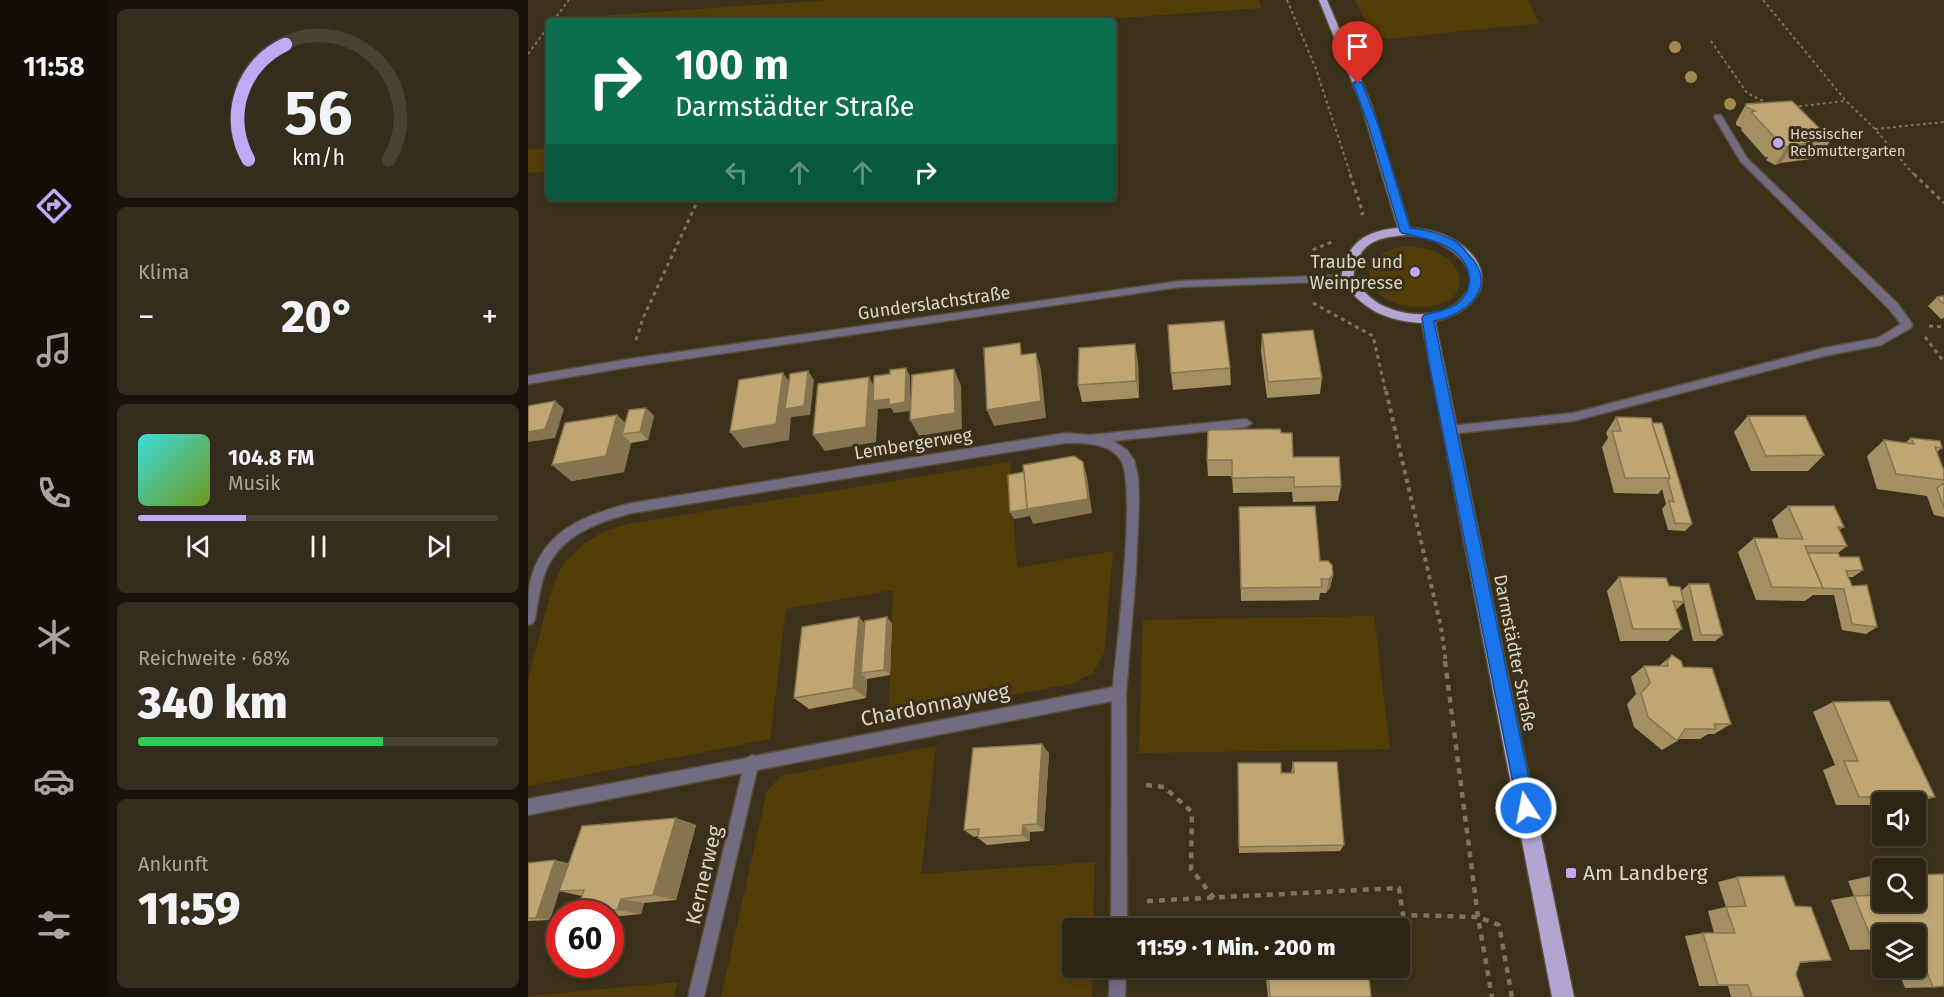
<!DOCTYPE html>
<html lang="de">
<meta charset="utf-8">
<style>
body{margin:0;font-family:"Fira Sans",sans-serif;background:#342d1d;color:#f1f3f6;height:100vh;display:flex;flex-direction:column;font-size:22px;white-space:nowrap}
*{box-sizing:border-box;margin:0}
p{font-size:20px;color:#a6a5a0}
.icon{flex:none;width:33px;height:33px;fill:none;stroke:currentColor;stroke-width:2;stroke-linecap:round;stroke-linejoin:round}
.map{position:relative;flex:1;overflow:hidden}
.side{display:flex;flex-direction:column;gap:9px;padding:9px;background:#18140b;width:420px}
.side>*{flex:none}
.hud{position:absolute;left:18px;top:18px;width:570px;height:183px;border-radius:6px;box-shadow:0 3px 9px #0003,0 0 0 2px #484234;background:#0b6e4f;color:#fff;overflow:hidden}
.controls{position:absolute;left:1344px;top:792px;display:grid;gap:12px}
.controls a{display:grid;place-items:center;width:54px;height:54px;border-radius:6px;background:#2c2514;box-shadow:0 3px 9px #0003,0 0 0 2px #484234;font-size:30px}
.speed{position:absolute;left:18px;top:900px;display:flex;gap:12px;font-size:30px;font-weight:700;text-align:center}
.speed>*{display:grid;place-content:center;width:78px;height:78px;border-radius:50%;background:#2c2514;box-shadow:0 3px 9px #0003,0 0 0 2px #484234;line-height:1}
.speed .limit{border:9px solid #d22;background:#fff;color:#111}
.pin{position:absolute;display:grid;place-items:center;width:51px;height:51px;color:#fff;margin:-62px -26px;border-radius:50% 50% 50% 0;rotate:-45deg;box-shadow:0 0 6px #0007}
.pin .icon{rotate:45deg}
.me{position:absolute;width:66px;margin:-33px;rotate:349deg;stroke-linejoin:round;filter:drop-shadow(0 0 4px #0008)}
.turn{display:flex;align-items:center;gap:21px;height:126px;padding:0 30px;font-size:27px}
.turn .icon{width:78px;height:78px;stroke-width:2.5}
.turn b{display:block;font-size:42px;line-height:51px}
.lanes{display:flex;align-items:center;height:57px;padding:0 30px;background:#0003;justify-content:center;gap:30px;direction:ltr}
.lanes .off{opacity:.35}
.big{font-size:45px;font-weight:800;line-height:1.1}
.side .card{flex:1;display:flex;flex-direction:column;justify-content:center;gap:9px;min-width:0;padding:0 21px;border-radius:9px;background:#342d1d}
.side .dial{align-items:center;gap:0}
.dial svg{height:156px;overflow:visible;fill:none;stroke:#484234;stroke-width:7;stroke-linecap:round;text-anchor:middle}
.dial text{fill:#f1f3f6;stroke:none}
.song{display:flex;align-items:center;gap:18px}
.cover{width:72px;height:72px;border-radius:9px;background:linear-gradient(135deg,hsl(180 70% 55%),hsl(80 70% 35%))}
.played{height:6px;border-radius:3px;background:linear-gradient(90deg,#bfa8f4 30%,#484234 30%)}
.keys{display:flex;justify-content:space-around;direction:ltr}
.heat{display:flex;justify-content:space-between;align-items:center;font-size:33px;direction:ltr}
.charge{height:9px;border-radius:4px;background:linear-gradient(90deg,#34c759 68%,#484234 0)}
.trip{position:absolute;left:534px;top:918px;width:348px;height:60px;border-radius:6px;background:#2c2514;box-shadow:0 3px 9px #0003,0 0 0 2px #484234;font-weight:800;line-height:60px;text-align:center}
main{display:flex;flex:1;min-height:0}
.dock{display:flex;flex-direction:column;width:108px;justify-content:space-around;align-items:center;background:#120f08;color:#a6a5a0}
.dock .icon{width:42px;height:42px}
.dock .selected{color:#bfa8f4}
.dock b{font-size:27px;color:#f1f3f6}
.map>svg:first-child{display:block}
.green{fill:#533e07}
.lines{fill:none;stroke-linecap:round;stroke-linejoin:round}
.lane-casing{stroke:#584e39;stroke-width:3}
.street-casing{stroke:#584e39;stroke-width:3}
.primary-casing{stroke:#584e39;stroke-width:3}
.path-far3{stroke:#7c7360;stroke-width:2;stroke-dasharray:3 3;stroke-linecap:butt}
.path-far2{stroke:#7c7360;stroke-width:3;stroke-dasharray:4 4;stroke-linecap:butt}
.path-far1{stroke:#7c7360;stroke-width:4;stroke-dasharray:4.5 4.5;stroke-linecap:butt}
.path{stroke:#7c7360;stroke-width:4.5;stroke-dasharray:6 6;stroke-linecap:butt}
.lane{fill:#726c82;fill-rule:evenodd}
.street{fill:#726c82;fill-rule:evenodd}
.primary{fill:#b2a5d1;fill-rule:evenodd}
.tree{fill:#a08853}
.wall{fill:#a48f63}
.shaded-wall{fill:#867450}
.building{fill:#bfa673;stroke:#867450;stroke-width:1.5}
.route{fill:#1a73e8;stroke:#114b97;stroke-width:1.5}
.poi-dot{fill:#bfa8f4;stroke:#3b311a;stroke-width:2}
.labels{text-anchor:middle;stroke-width:6;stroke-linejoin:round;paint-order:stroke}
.far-poi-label{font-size:15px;fill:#dbd4c6;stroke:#3b311a;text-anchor:start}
.poi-label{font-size:18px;fill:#dbd4c6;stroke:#3b311a;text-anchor:end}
.street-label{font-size:18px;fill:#dbd4c6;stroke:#3b311a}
.near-street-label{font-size:21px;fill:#dbd4c6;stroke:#3b311a}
.near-poi-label{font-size:21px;fill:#dbd4c6;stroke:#3b311a;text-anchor:start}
</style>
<main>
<nav class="dock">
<b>11:58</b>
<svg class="icon selected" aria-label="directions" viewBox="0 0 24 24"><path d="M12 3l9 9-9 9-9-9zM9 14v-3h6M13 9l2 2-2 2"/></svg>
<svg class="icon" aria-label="music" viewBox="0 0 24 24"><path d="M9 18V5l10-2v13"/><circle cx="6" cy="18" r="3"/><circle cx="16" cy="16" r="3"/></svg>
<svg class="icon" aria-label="phone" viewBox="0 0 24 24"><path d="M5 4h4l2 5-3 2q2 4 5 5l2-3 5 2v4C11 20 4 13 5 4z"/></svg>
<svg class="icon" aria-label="climate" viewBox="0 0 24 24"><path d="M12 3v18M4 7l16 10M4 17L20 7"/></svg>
<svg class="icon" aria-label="car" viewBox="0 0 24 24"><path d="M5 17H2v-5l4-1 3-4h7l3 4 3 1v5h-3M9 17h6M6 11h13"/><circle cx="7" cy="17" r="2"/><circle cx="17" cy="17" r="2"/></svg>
<svg class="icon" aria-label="filters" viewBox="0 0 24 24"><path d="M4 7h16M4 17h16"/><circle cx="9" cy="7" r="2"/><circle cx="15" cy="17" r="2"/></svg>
</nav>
<section class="side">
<div class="card dial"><svg viewBox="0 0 100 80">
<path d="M14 69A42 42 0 1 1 86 69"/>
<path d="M14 69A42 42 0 0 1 33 10" stroke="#bfa8f4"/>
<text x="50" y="56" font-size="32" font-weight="700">56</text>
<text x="50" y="72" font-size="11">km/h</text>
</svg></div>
<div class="card"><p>Klima</p>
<div class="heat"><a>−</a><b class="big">20°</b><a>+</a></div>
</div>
<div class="card">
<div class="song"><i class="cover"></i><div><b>104.8 FM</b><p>Musik</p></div></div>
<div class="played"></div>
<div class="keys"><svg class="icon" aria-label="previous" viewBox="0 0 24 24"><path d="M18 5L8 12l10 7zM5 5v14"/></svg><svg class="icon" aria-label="pause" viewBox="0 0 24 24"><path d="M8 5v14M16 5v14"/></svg><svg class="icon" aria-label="next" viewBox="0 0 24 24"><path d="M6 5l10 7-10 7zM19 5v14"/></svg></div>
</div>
<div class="card"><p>Reichweite · 68%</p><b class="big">340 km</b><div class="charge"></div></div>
<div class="card"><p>Ankunft</p><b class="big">11:59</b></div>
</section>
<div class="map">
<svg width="1416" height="997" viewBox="0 0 1416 997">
<rect width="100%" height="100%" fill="#3b311a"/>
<g class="green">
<polygon points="302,0 731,0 733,8 551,21 38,21 40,18"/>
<polygon points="827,0 1000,0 1011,23 860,39 844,34"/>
<polygon points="21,148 21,171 0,173 0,150"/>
<path d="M877 246C948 248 951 315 881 306 868 305 853 298 846 287 831 262 856 250 877 246Z"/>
<polygon points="482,462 489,568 585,551 576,653 565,673 543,684 360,717 365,590 258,609 242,739 0,786 0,679 25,585 36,563 54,545 75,532 100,524"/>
<polygon points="846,616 862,749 611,753 615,620"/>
<polygon points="408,746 393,874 567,862 565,928 544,928 544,968 565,968 564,997 193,997 239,791 253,776"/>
<polygon points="150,982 146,997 0,997 0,996"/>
</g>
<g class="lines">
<g class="lane-casing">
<polygon id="lane" points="1187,115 1193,115 1219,158 1369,303 1383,322 1384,325 1383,328 1353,345 1296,356 1045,421 922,434 918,433 916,430 918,427 922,426 1045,413 1296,348 1350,338 1373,324 1361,309 1213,162 1186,117"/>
</g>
<g class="street-casing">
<g id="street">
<polygon points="819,275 824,278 819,281 652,287 101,367 0,384 0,376 101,359 652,281"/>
<path d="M718 419 724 423 718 427 585 441 599 450 606 460 610 476 611 501 608 571 598 693 599 928H583L584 701 229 770 176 997H160L214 773 0 815V799L219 758 224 755 227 756 585 687C588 651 610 482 592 459 580 442 555 443 537 443L104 513C70 522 35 534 19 568 12 584 10 602 7 619L5 623 0 625C0 613 0 600 1 588 11 532 55 515 104 503L537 433 562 435Z"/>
<polygon points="582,968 598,968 597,997 581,997"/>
</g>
</g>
<g class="primary-casing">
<path id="primary" d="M791 0H799L843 104 882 228C899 229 916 233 931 243 974 274 951 312 907 321L1046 997H1024L894 323C858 321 832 309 813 278 819 243 836 231 870 228L833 104ZM877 235C886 236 896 236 904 240 924 247 955 271 937 295 918 321 872 318 847 301 838 295 832 286 825 278 830 244 845 238 877 235Z"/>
</g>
<g class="path-far3">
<polyline points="759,0 788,69 823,176"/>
<polyline points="1235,0 1318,101 1347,129 1387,176"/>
<polyline points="25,21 41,0"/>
<polyline points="1183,41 1219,93 1235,101 1239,107"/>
<polyline points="0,54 21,26"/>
<polyline points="1265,107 1317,101"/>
<polyline points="1347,129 1416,122"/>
</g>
<g class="path-far2">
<polyline points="822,174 835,213 832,216"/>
<polyline points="1386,174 1416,203"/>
<polyline points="782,256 782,251 806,241"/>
<polyline points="785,303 845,336 858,393"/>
<polyline points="1401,326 1416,327"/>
<polyline points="1397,337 1416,362"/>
<polyline points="108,340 115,318 171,198"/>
</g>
<polyline class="path-far1" points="858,391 913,627 918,663"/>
<g class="path">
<polyline points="917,661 950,917 964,997"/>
<polyline points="618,785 636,787 664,812 663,869 686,898"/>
<polyline points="619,901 871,888 875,915 950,917 971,925 984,997"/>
</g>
<use href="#lane" class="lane"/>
<use href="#street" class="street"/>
<use href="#primary" class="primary"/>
</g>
<g class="tree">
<circle cx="1147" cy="47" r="6"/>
<circle cx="1163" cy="77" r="6"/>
<circle cx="1202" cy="104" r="6"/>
</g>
<g class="wall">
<polygon points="1218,104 1303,140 1291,158 1253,163 1247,165 1238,160 1240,157 1237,157 1213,130 1214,128 1208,125 1208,122"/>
<polygon points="1416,296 1416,318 1413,319 1400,306 1409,297"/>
<polygon points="734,334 794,378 792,394 739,398 733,351"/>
<polygon points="610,361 611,398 554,402 550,385"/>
<polygon points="702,368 703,385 645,390 643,373"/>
<polygon points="118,408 126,416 120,440 103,443 96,472 43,481 97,423"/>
<polygon points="1220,416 1296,455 1280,471 1223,471 1206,432"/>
<polygon points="1088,417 1123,418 1164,524 1157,531 1140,530 1134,509 1138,504 1134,489 1130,494 1086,493 1074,447 1080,438 1078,433"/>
<polygon points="753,433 765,457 813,486 810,501 765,502 764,492 705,493 704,476 680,476 679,460"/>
<polygon points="1383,438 1414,448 1409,452 1416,471 1416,517 1406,515 1399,496 1349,489 1339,456 1356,440 1377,443"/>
<polygon points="1260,506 1316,527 1311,530 1319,546 1310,553 1312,557 1335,570 1325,577 1321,577 1324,586 1349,627 1338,634 1314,630 1306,595 1285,595 1277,601 1228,600 1210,552 1226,538 1251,539 1244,520"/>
<polygon points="711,521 792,561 805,575 802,588 798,593 792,593 791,600 713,601"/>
<polygon points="1091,577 1141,586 1155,599 1153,591 1161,584 1195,635 1187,641 1165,641 1156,602 1148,610 1154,629 1140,641 1092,641 1079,591"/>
<polygon points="337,623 364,623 362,675 339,679 338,698 281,709 266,698"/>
<polygon points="1144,655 1203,724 1186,734 1180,734 1172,739 1150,739 1149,741 1134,750 1106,727 1099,704 1108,694 1103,677 1116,666 1131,666"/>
<polygon points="1305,702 1407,797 1388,803 1354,802 1354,809 1352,809 1350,805 1308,805 1295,770 1307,765 1285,712"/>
<polygon points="521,753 516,831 502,832 502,841 459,845 450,838 450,836 446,837 436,830"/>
<polygon points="765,762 816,845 812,851 711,853 710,763 753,773 763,773"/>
<polygon points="148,818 168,825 148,900 116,903 113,914 82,917 82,914 48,914 54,896 31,891"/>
<polygon points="0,863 40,863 22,920 0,921"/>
<polygon points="1416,874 1416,987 1377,988 1369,968 1388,968 1388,934 1354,934 1354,949 1322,950 1303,900 1326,896 1320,881 1343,876"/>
<polygon points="1209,877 1267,906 1303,960 1272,963 1268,974 1276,997 1203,997 1200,986 1171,986 1157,936 1175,933 1186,933 1180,911 1198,907 1190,882"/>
<polygon points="737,968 840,968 843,997 740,997"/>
</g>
<g class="shaded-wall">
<polygon points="1264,145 1253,163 1247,165 1259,147"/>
<polygon points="607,344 610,361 611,398 608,381"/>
<polygon points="508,353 513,370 518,418 466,426 459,410"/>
<polygon points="378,368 382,376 382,411 366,413 363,408 350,409 348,442 297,451 285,435 341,377 350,393 361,399"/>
<polygon points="426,369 433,386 434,429 391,436 382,420"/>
<polygon points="280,371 286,380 282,415 263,417 261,440 215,448 202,432 255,373 267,389"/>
<polygon points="27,401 36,409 27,438 0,442 0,432"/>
<polygon points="118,408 126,416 120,440 112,432"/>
<polygon points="89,415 106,431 94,434 103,443 96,472 43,481 24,465"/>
<polygon points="555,462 559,477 564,513 505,524 502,516 486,519 482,512"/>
<polygon points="805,575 802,588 798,593 801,579"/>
<polygon points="331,617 342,629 333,673 339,679 338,698 325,688"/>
<polygon points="359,617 364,623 362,675 356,670"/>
<polygon points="514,744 521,753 516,831 509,824"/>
<polygon points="148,818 168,825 148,900 125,895"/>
<polygon points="495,825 502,832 502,841 494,835"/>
<polygon points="27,860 40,863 22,920 8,918"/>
<polygon points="93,899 116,903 113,914 89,910"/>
</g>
<g class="building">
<polygon points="1264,101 1303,140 1264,145 1259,147 1249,142 1253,139 1248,139 1223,112 1227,111 1218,107 1218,104"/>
<polygon points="1416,296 1416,304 1409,297"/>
<polygon points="696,321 702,368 643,373 640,325"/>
<polygon points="785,330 794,378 740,382 734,334"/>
<polygon points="492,343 493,355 508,353 513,401 459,410 456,348"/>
<polygon points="607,344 608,381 550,385 551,348"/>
<polygon points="378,368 377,402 361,405 361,399 345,401 346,376 362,374 362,370"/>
<polygon points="426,369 427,413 382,420 384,375"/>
<polygon points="280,371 276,406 257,409 262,374"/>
<polygon points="255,373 248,424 202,432 211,380"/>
<polygon points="341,377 338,427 285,435 290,384"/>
<polygon points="27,401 17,429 0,432 0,406"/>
<polygon points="118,408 112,432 94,434 101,410"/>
<polygon points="89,415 78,456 24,465 37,423"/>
<polygon points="1220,416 1277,416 1296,455 1238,456"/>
<polygon points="1088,417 1123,418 1142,478 1097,478 1084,431 1093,431"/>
<polygon points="1124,423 1134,423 1164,524 1147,523 1141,501 1146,502 1140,481 1142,478"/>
<polygon points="752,429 753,433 764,433 765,457 811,457 813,486 766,487 766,477 704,478 704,460 679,460 680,430"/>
<polygon points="1383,438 1412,441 1414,448 1407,447 1416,471 1416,480 1368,474 1356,440 1386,444"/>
<polygon points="546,456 555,462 560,499 499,509 495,465"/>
<polygon points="496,472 499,509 482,512 480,475"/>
<polygon points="1416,483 1416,508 1409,488"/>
<polygon points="787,506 792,561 800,561 804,565 805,575 801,579 793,579 794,587 713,588 711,507"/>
<polygon points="1260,506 1306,506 1316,527 1310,527 1319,546 1277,546 1295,588 1244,587 1226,538 1275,539"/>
<polygon points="1280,553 1310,553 1312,557 1331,557 1335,570 1318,571 1324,586 1339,585 1349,627 1324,624 1316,589 1294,588 1295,588"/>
<polygon points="1091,577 1138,578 1141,586 1152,587 1156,602 1145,601 1154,629 1105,629"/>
<polygon points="1161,584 1181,584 1195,635 1173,635"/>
<polygon points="331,617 325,688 266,698 274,627"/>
<polygon points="359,617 356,670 333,673 337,621"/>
<polygon points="1144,655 1153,661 1155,667 1184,668 1203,724 1186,724 1188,729 1157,729 1149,741 1120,717 1113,693 1122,683 1116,666 1140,666 1139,661"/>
<polygon points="1361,701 1407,797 1388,797 1390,802 1376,801 1374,797 1331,797 1316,761 1330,761 1305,702"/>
<polygon points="514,744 509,824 495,825 494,835 450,838 451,829 436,830 445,748"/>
<polygon points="765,762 809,762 816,845 711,847 710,763 753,763 753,773 766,773"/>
<polygon points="148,818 125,895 93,899 89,910 48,914 56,890 31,891 54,826"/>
<polygon points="27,860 8,918 0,918 0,863"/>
<polygon points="1416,874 1416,986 1405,987 1388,947 1388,934 1354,934 1354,947 1347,947 1326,896 1351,895 1343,876 1354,875 1354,902 1388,902 1388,875"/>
<polygon points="1256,876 1267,906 1283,907 1303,960 1272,962 1268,974 1276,997 1224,997 1220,985 1190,985 1175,933 1207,933 1198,907 1218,906 1209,877"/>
<polygon points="739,968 840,968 843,997 742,997"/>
</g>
<path class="route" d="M830 80 834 83 850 124 882 228C897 229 913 234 927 241 932 244 936 249 940 254 972 286 940 314 906 321L1007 808 1004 814 998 817 992 814 990 808 901 363 894 318 896 315C906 312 917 311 927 305 952 289 942 258 918 246 904 239 889 237 874 233L872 231 840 124 825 83Z"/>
<g class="poi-dot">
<circle cx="1250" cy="143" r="6"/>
<circle cx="887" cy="272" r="6"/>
<rect x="1037" y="867" width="12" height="12" rx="3"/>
</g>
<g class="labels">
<g class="far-poi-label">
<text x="1262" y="139">Hessischer<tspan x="1262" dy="17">Rebmuttergarten</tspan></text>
</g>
<g class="poi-label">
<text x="875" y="268">Traube und<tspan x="875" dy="21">Weinpresse</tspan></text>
</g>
<g class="street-label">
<text transform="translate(406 303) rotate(-8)" y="6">Gunderslachstraße</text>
<text transform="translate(385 444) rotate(-9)" y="6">Lembergerweg</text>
<text transform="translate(987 653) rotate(79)" y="6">Darmstädter Straße</text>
</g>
<g class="near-street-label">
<text transform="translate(407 705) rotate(-11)" y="7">Chardonnayweg</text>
<text transform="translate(176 875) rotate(-77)" y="7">Kernerweg</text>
</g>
<g class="near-poi-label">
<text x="1055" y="880">Am Landberg</text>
</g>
</g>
</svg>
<div class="controls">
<a><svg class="icon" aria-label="sound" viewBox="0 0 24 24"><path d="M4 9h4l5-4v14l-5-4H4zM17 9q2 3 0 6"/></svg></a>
<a><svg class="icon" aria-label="search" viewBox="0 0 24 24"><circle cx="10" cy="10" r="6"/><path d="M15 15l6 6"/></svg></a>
<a><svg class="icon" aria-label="layers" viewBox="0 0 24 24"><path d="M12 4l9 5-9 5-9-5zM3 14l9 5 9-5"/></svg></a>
</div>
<div class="speed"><div class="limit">60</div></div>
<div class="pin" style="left:830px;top:83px;background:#d93025"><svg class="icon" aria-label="arrive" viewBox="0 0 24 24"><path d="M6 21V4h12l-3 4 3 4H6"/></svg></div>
<svg class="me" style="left:998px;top:808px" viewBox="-20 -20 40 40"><circle r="17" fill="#1a73e8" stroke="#fff" stroke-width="3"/><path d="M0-11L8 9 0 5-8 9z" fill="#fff"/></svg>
<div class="trip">11:59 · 1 Min. · 200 m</div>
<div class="hud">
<div class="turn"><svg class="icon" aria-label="right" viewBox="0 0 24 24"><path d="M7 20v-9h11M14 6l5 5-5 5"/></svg><div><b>100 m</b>Darmstädter Straße</div></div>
<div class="lanes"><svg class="icon off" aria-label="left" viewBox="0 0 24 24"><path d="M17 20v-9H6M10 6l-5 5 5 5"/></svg><svg class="icon off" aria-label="ahead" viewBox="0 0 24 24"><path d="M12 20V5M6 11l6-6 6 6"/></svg><svg class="icon off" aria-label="ahead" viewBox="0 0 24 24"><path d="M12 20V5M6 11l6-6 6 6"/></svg><svg class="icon" aria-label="right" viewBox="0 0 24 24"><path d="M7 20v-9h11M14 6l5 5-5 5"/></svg></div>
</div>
</div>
</main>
